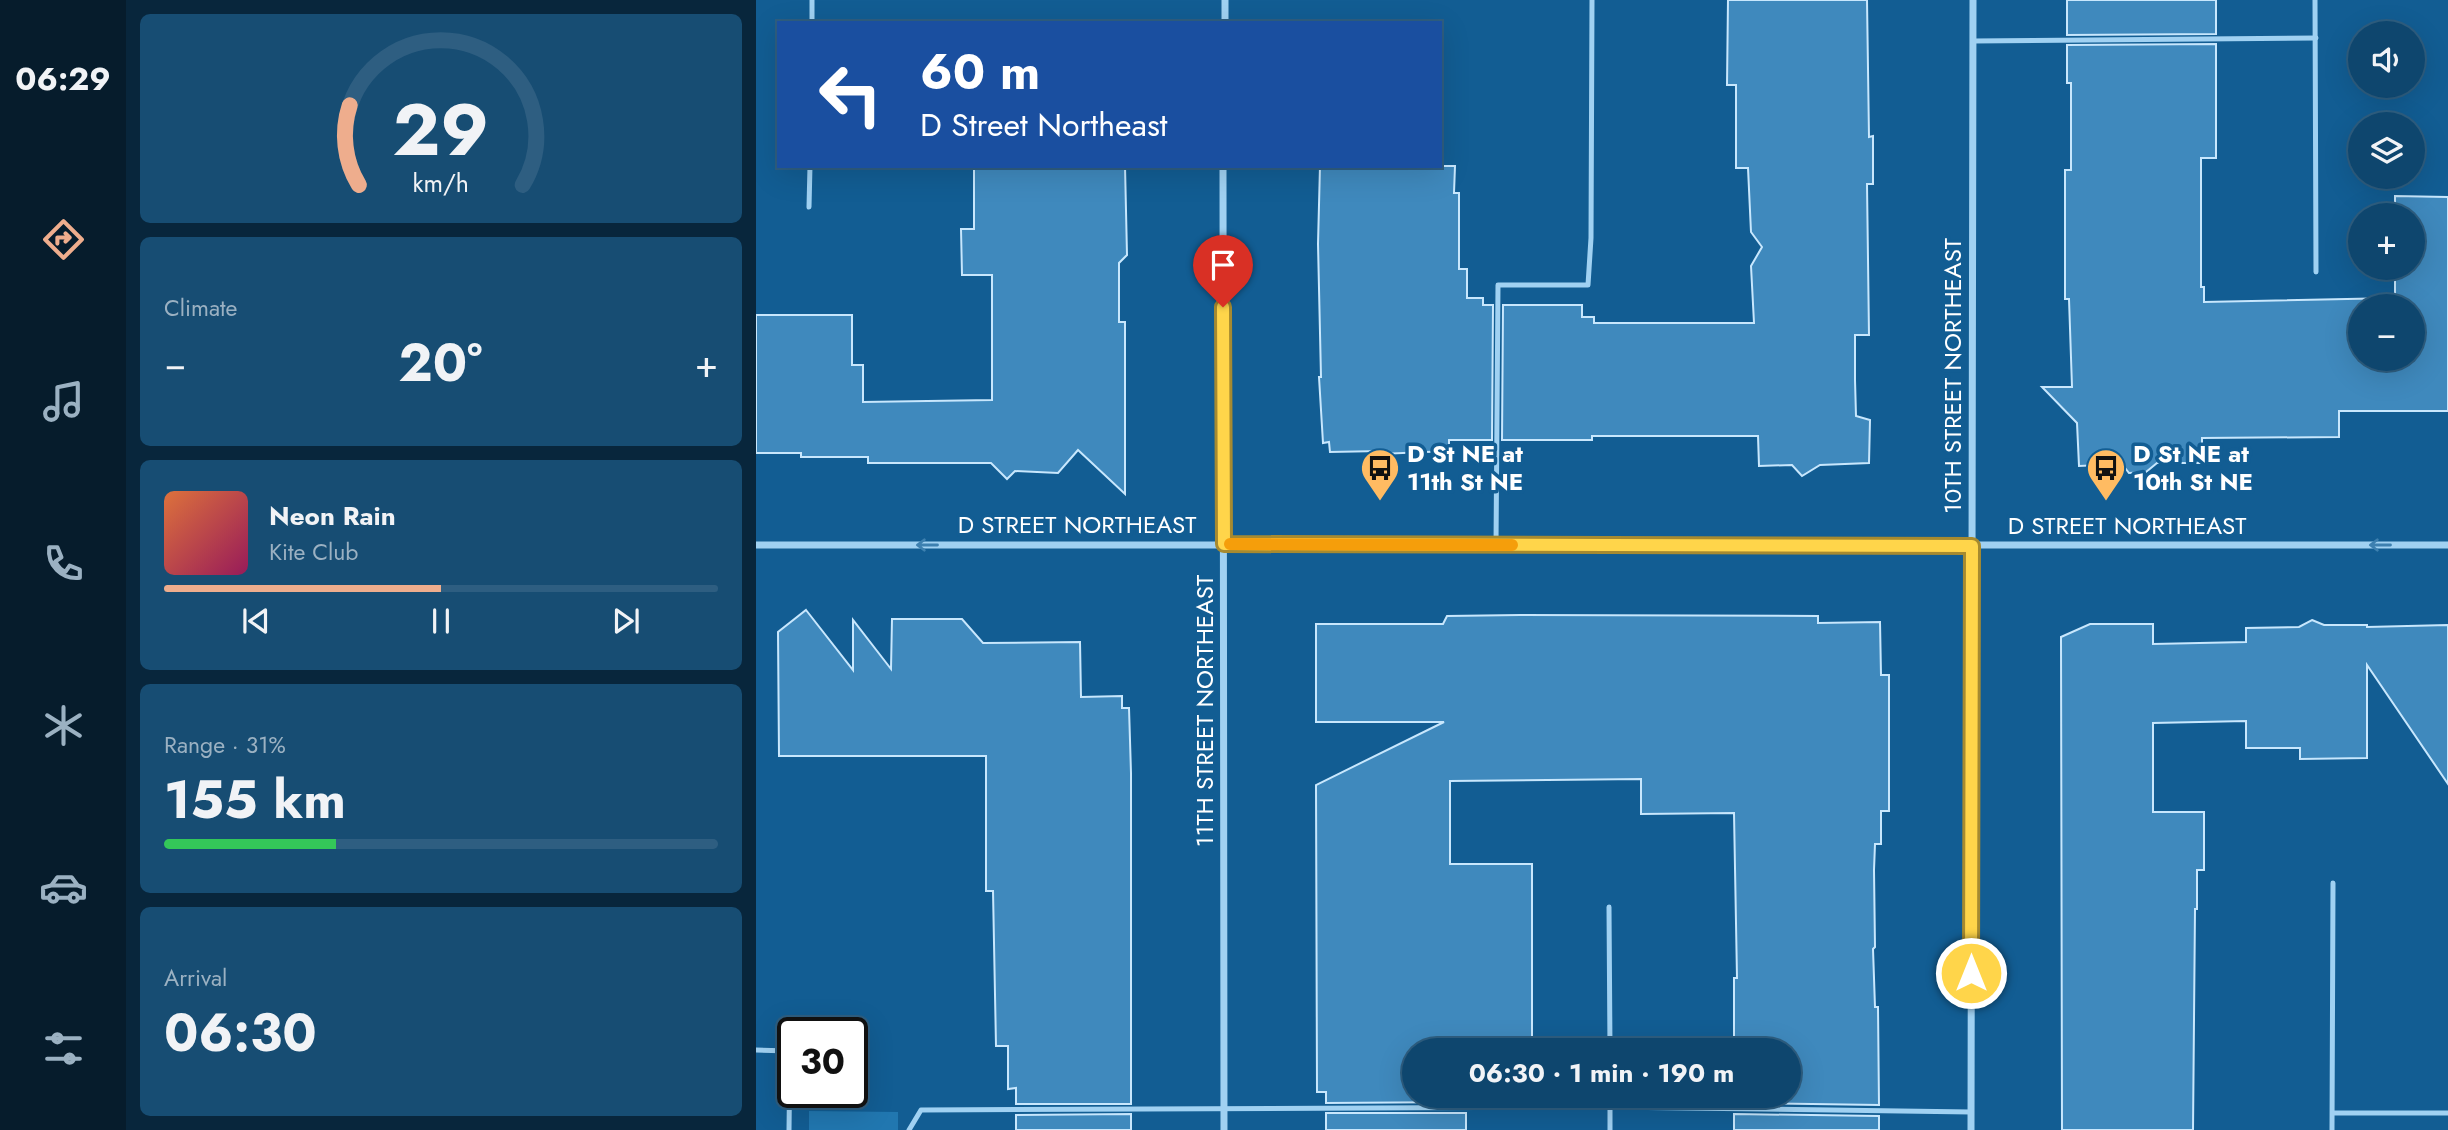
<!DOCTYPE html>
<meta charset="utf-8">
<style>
body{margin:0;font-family:Jost,sans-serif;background:#174d73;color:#f1f3f6;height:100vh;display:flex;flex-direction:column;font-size:26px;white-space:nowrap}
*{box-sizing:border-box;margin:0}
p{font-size:23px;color:#9bb1c2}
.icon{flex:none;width:38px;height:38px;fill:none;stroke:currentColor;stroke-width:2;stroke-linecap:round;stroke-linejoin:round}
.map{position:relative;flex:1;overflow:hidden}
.side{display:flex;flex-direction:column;gap:14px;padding:14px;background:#08263c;width:630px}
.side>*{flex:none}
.guide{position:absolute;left:21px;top:21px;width:665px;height:147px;border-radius:0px;box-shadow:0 7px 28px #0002,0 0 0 2px #2e5e81;background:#1a4fa0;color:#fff;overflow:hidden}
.buttons{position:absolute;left:1592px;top:21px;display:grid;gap:14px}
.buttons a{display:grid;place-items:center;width:77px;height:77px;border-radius:50%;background:#0e466e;box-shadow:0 7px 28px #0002,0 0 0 2px #2e5e81;font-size:35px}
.speed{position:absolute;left:21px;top:1017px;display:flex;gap:14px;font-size:35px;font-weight:700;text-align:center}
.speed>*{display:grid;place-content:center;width:91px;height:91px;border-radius:50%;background:#0e466e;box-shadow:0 7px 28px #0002,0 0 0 2px #2e5e81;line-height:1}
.speed .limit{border:4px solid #111;border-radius:10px;background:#fff;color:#111}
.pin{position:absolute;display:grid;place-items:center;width:60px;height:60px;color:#fff;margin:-72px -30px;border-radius:50% 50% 50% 0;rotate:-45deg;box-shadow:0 0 7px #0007}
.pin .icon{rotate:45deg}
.me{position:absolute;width:77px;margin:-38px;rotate:0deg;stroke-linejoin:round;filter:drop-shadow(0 0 5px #0008)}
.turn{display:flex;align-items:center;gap:24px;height:147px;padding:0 28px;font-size:32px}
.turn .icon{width:91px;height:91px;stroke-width:2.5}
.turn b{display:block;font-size:49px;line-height:60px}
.big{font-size:52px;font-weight:700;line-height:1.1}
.side .card{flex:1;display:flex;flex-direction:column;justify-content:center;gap:10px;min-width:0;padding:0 24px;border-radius:10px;background:#174d73}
.side .dial{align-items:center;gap:0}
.dial svg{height:182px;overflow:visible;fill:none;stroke:#2e5e81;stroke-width:7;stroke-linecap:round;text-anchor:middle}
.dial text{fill:#f1f3f6;stroke:none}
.song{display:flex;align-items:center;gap:21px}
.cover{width:84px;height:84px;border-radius:10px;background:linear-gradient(135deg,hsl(20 70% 55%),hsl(330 70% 35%))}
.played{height:7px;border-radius:4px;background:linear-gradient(90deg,#eead8d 50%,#2e5e81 50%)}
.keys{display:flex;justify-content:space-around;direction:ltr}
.heat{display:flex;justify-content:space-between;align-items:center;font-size:38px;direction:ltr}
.charge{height:10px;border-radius:5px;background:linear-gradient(90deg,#34c759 31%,#2e5e81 0)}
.trip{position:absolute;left:646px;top:1038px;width:399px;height:70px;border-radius:35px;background:#0e466e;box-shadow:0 7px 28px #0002,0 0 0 2px #2e5e81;font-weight:700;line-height:70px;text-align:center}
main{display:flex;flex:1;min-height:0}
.tab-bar{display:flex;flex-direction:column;width:126px;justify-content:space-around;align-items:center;background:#061c2c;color:#9bb1c2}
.tab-bar .icon{width:49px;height:49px}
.tab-bar .on{color:#eead8d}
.tab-bar b{font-size:32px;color:#f1f3f6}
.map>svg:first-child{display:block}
.green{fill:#2177b0}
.building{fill:#3f89bd;stroke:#c8e7fd;stroke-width:2;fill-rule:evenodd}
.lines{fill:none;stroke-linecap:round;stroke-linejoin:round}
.service{stroke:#a0d1f2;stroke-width:5}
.minor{stroke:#a0d1f2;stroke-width:7}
.oneway{stroke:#3d80b0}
.route-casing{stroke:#a68a30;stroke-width:18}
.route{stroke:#ffd54a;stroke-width:12}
.slow{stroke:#f59e0b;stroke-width:12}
.labels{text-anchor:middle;stroke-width:7;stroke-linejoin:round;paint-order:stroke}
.street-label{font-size:24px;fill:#fff;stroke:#125d93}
.poi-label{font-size:24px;font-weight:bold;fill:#fff;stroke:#125d93;text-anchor:start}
</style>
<main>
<nav class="tab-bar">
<b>06:29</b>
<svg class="icon on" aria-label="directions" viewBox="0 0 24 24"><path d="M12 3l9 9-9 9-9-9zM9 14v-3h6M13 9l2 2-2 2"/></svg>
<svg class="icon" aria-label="music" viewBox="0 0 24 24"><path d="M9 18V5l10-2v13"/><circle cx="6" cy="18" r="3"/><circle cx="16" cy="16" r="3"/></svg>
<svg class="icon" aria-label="phone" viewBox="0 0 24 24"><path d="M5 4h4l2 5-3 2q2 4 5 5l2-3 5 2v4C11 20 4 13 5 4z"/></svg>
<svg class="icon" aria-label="climate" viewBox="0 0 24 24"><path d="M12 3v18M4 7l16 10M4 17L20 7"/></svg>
<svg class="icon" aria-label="car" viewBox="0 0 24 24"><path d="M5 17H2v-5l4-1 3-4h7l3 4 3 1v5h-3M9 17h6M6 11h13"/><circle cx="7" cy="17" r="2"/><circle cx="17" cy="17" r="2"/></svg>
<svg class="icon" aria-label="filters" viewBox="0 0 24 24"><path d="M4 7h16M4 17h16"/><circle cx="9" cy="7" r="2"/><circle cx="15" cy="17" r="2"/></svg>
</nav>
<section class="side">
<div class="card dial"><svg viewBox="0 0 100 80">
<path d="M14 69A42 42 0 1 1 86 69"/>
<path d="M14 69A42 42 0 0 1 10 34" stroke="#eead8d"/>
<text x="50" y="56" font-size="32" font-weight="700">29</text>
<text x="50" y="72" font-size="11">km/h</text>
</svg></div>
<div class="card"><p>Climate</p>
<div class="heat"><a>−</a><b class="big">20°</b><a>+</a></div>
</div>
<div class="card">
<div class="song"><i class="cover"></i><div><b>Neon Rain</b><p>Kite Club</p></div></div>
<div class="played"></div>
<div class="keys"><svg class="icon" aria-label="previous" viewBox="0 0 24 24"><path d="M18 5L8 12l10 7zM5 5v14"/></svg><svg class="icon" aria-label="pause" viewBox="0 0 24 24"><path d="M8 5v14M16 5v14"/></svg><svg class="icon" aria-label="next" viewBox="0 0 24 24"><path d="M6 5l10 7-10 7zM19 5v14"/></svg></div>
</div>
<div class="card"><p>Range · 31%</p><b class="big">155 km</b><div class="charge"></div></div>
<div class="card"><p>Arrival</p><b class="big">06:30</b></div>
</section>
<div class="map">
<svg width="1692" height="1130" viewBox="0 0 1692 1130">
<rect width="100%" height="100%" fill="#125d93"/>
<polygon class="green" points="53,1111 142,1112 142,1130 53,1130"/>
<g class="building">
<polygon points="972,0 1111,0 1113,137 1117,136 1117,184 1111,184 1113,335 1099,335 1099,380 1100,416 1114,420 1113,463 1064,465 1046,476 1036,465 1003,466 1002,436 836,436 836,440 746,440 747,305 826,305 826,317 838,317 838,323 998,323 995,266 1006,247 995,232 992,168 980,168 980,85 971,85"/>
<polygon points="1311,0 1460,0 1460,34 1311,35"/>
<path d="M1460 44V158H1445V287H1448V302L1639 298V268H1657V215H1639V196L1692 197V411H1583V437L1446 438V463H1401L1390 472 1373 473 1366 464 1323 466 1321 423 1286 387H1316L1313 299H1309V170H1315V83H1311V45ZM1605 306H1657V359H1605Z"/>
<polygon points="218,166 369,166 371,255 363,263 363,322 369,322 369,494 322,450 302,473 259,471 251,479 235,463 112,463 112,457 45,457 45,453 0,453 0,315 96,315 96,365 107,365 107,402 236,400 236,275 206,275 205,229 218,229"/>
<polygon points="564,166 699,166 698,193 703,193 703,269 711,269 711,298 727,298 727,305 737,305 736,440 693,440 693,451 624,454 624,451 574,452 573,442 567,443 563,377 565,377 562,244"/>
<polygon points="50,610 97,670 97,620 135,669 136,619 206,619 227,643 324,642 325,697 366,696 366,708 373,708 375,773 375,1104 260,1104 260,1088 252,1089 252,1046 240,1046 237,891 230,891 230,756 23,756 22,632"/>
<polygon points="764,615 1062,616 1062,623 1124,622 1125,675 1133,675 1133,811 1125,811 1125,844 1119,844 1118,870 1119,947 1117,949 1119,1007 1122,1007 1123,1105 978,1103 978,1096 1032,1096 1032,1050 978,1050 978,978 981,978 978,813 885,814 885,779 694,781 694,864 776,864 776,1050 658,1050 658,1096 710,1096 710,1102 570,1103 570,1092 561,1092 560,785 688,722 560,722 560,624 687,624 691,616"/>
<polygon points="1556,620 1568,625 1611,625 1611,627 1692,625 1692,784 1611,665 1611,758 1544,759 1544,748 1490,748 1490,721 1397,723 1397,812 1448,812 1448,870 1441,870 1441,909 1439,909 1437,1130 1306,1130 1305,637 1334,624 1397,624 1397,644 1490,642 1490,628 1543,627"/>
<rect x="570" y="1113" width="140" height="17"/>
<polygon points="375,1114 375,1130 260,1130 260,1115"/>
<polygon points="978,1114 1123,1116 1123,1130 978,1130"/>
</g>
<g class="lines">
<g class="service">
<polyline points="56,0 56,23"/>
<polyline points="1559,0 1560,272"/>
<polyline points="1217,41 1560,38"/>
<polyline points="53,207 54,166"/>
<polyline points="740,545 742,285 832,285 835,238 836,0"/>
<polyline points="853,907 854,1050"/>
<polyline points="0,1050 34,1051 33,1130"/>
<polyline points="854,1096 854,1130"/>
<polyline points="1577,1113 1692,1113"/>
<polyline points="153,1130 165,1110 854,1107 1215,1112"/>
<polyline points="1576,1130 1577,883"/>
</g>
<g class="minor">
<polyline points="469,0 469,23"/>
<polyline points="467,166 468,1130"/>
<polyline points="0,545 1692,545"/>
<polyline points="1215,1130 1217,0"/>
</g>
</g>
<defs><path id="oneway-shaft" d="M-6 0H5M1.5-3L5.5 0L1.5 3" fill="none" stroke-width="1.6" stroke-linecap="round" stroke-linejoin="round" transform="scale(1.75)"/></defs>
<g class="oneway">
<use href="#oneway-shaft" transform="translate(171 545) rotate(180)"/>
<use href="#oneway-shaft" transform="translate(1624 545) rotate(180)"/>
</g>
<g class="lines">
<g class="route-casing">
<polyline id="route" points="467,307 468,544 1216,546 1215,973"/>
</g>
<use href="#route" class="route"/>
<polyline class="slow" points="474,544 756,545"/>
</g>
<defs>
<g id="bus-pin" transform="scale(2.0125)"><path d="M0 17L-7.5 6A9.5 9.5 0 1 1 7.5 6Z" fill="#ffbb62" stroke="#125d93"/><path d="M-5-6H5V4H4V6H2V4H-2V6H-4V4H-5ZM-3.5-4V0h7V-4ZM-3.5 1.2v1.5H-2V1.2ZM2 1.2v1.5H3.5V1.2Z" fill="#111"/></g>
</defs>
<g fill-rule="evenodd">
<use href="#bus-pin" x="624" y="468"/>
<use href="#bus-pin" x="1350" y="468"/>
</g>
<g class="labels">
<g class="street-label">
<text transform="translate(1197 376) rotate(-90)" y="8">10TH STREET NORTHEAST</text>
<text x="321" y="533">D STREET NORTHEAST</text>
<text x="1371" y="534">D STREET NORTHEAST</text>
<text transform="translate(449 711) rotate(-90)" y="8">11TH STREET NORTHEAST</text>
</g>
<g class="poi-label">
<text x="651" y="462">D St NE at<tspan x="651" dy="28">11th St NE</tspan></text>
<text x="1377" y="462">D St NE at<tspan x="1377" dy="28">10th St NE</tspan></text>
</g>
</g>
</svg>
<div class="buttons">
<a><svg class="icon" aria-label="sound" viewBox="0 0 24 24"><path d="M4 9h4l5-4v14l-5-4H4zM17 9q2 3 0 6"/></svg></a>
<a><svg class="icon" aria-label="layers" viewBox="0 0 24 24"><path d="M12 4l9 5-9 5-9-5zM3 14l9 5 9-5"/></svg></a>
<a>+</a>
<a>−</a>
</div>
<div class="speed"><div class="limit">30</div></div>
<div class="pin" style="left:467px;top:307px;background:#d93025"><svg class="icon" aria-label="arrive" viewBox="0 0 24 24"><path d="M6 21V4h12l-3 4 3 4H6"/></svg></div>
<svg class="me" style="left:1215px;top:973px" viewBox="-20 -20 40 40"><circle r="17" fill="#ffd54a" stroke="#fff" stroke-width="3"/><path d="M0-11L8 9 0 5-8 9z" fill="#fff"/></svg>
<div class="trip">06:30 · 1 min · 190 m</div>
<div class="guide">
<div class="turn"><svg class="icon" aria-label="left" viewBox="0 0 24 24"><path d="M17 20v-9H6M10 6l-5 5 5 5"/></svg><div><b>60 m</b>D Street Northeast</div></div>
</div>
</div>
</main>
